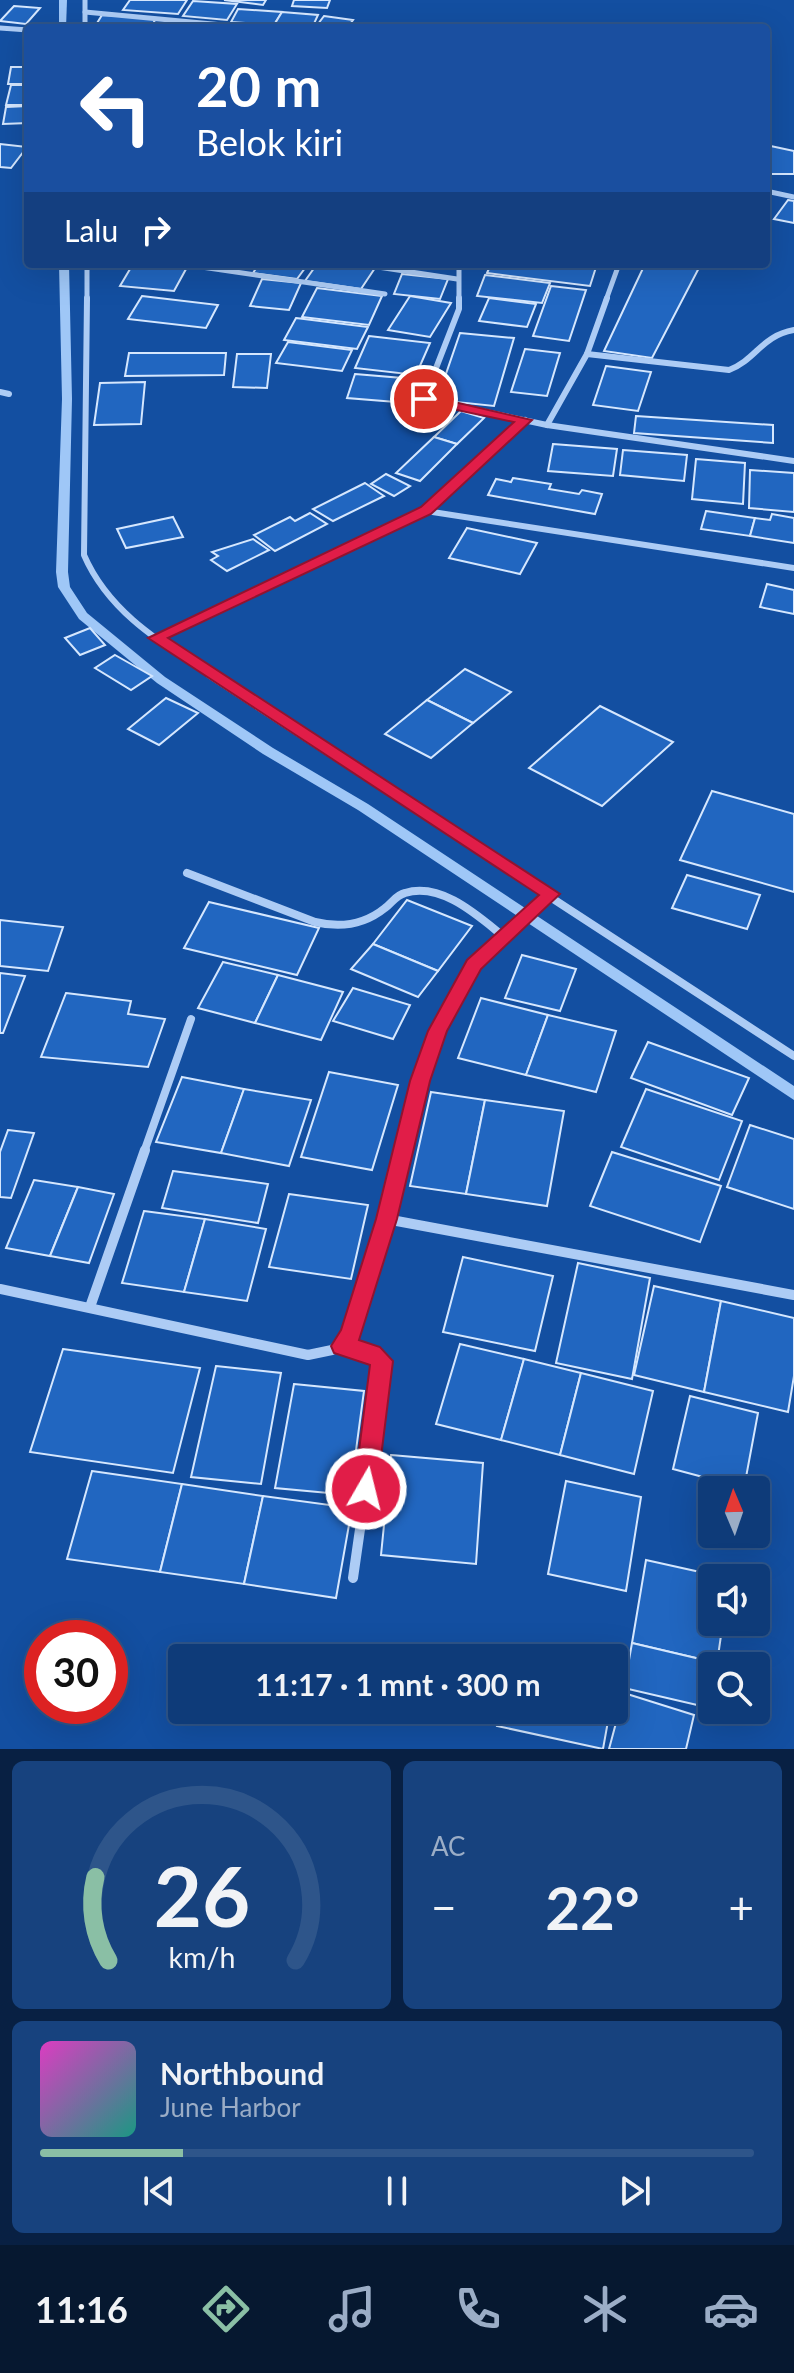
<!DOCTYPE html>
<html lang="id">
<meta charset="utf-8">
<style>
body{margin:0;font-family:Lato,sans-serif;background:#17427e;color:#f1f3f6;height:100vh;display:flex;flex-direction:column;font-size:30px;white-space:nowrap}
*{box-sizing:border-box;margin:0}
p{font-size:26px;color:#9badc6}
.icon{flex:none;width:44px;height:44px;fill:none;stroke:currentColor;stroke-width:2;stroke-linecap:round;stroke-linejoin:round}
.map{position:relative;height:1749px;overflow:hidden}
.details{display:flex;flex-direction:column;gap:12px;padding:12px;background:#082043;flex:1}
.details>*{flex:none}
.banner{position:absolute;left:24px;top:24px;width:746px;height:244px;border-radius:8px;box-shadow:0 8px 32px #0002,0 0 0 2px #2e558a;background:#1a4fa0;color:#fff;overflow:hidden}
.needle{width:52px;rotate:358deg}
.fabs{position:absolute;left:698px;top:1476px;display:grid;gap:16px}
.fabs a{display:grid;place-items:center;width:72px;height:72px;border-radius:8px;background:#0e3b79;box-shadow:0 8px 32px #0002,0 0 0 2px #2e558a;font-size:40px}
.speed{position:absolute;left:24px;top:1620px;display:flex;gap:16px;font-size:40px;font-weight:700;text-align:center}
.speed>*{display:grid;place-content:center;width:104px;height:104px;border-radius:50%;background:#0e3b79;box-shadow:0 8px 32px #0002,0 0 0 2px #2e558a;line-height:1}
.speed .limit{border:12px solid #d22;background:#fff;color:#111}
.pin{position:absolute;display:grid;place-items:center;width:68px;height:68px;color:#fff;margin:-34px;border:4px solid #fff;border-radius:50%;box-shadow:0 2px 8px #0007}
.me{position:absolute;width:88px;margin:-44px;rotate:8deg;stroke-linejoin:round;filter:drop-shadow(0 0 6px #0008)}
.turn{display:flex;align-items:center;gap:28px;height:168px;padding:0 40px;font-size:36px}
.turn .icon{width:104px;height:104px;stroke-width:2.5}
.turn b{display:block;font-size:56px;line-height:68px}
.then{display:flex;align-items:center;height:76px;padding:0 40px;background:#0003;gap:16px;font-size:30px}
.big{font-size:60px;font-weight:700;line-height:1.1}
.details .widget{flex:1;display:flex;flex-direction:column;justify-content:center;gap:12px;min-width:0;padding:0 28px;border-radius:12px;background:#17427e}
.details .dial{align-items:center;gap:0}
.dial svg{height:208px;overflow:visible;fill:none;stroke:#2e558a;stroke-width:7;stroke-linecap:round;text-anchor:middle}
.dial text{fill:#f1f3f6;stroke:none}
.song{display:flex;align-items:center;gap:24px}
.cover{width:96px;height:96px;border-radius:12px;background:linear-gradient(135deg,hsl(310 70% 55%),hsl(170 70% 35%))}
.played{height:8px;border-radius:4px;background:linear-gradient(90deg,#8abfa5 20%,#2e558a 20%)}
.keys{display:flex;justify-content:space-around;direction:ltr}
.heat{display:flex;justify-content:space-between;align-items:center;font-size:44px;direction:ltr}
.details .tiles{flex:1;display:grid;gap:12px;grid-template-columns:1fr 1fr}
.widget:last-child{grid-column:span 2}
.trip{position:absolute;left:168px;top:1644px;width:460px;height:80px;border-radius:8px;background:#0e3b79;box-shadow:0 8px 32px #0002,0 0 0 2px #2e558a;font-weight:700;line-height:80px;text-align:center}
.tabs{display:flex;height:128px;justify-content:space-around;align-items:center;background:#061830;color:#9badc6}
.tabs .icon{width:56px;height:56px}
.tabs .current{color:#8abfa5}
.tabs b{font-size:36px;color:#f1f3f6}
.map>svg:first-child{display:block}
.lines{fill:none;stroke-linecap:round;stroke-linejoin:round}
.stream{fill:#9fc7f7;fill-rule:evenodd}
.building{fill:#2166c0;stroke:#d5e7fe;stroke-width:2}
.street-far3{stroke:#adccf5;stroke-width:5}
.street-far2{stroke:#adccf5;stroke-width:6}
.street-far1{stroke:#adccf5;stroke-width:8}
.street{stroke:#adccf5;stroke-width:10}
.route{fill:#e11d48;stroke:#92132f;stroke-width:2}
</style>
<div class="map">
<svg width="794" height="1749" viewBox="0 0 794 1749">
<rect width="100%" height="100%" fill="#134fa1"/>
<g class="lines">
<g class="stream">
<polygon points="59,0 67,0 66,28 59,27"/>
<polygon points="59,264 69,264 72,399 68,572 70,587 87,613 165,677 273,748 368,804 794,1086 794,1100 358,810 263,754 157,683 79,619 58,587 56,572 62,399"/>
</g>
</g>
<g class="building">
<polygon points="130,0 187,0 178,14 123,10"/>
<polygon points="224,0 266,0 263,5"/>
<polygon points="294,0 330,0 327,8 292,6"/>
<polygon points="193,1 237,4 227,20 183,16"/>
<polygon points="14,6 40,8 26,24 0,21"/>
<polygon points="238,9 282,12 274,25 231,22"/>
<polygon points="282,12 318,15 312,28 274,25"/>
<polygon points="102,15 156,18 151,28 94,28"/>
<polygon points="324,16 353,20 347,28 315,28"/>
<polygon points="167,21 208,24 206,28 162,28"/>
<polygon points="11,67 28,67 28,84 8,84"/>
<polygon points="11,85 28,85 28,105 6,105"/>
<polygon points="28,106 28,123 3,124 6,107"/>
<polygon points="0,144 27,147 11,168 0,167"/>
<polygon points="766,145 794,151 794,174 766,174"/>
<polygon points="788,200 794,201 794,223 774,219"/>
<polygon points="133,264 186,269 174,291 120,286"/>
<polygon points="259,264 308,264 297,279 253,273"/>
<polygon points="317,264 352,264 375,268 361,289 305,281"/>
<polygon points="491,264 597,264 590,286 487,273"/>
<polygon points="645,264 701,264 652,358 604,351"/>
<polygon points="402,274 448,279 440,299 394,294"/>
<polygon points="485,275 550,283 542,303 477,296"/>
<polygon points="262,279 301,283 289,310 250,306"/>
<polygon points="551,286 586,290 569,341 533,336"/>
<polygon points="317,288 382,296 369,325 302,317"/>
<polygon points="142,296 218,305 206,328 128,319"/>
<polygon points="410,296 451,303 430,337 388,330"/>
<polygon points="489,298 536,304 527,327 479,321"/>
<polygon points="296,318 368,327 357,349 284,340"/>
<polygon points="460,333 514,338 494,406 437,400"/>
<polygon points="369,336 430,343 416,375 355,368"/>
<polygon points="288,342 352,350 342,371 276,363"/>
<polygon points="525,349 560,353 547,396 511,392"/>
<polygon points="129,353 226,353 224,375 125,376"/>
<polygon points="237,354 271,354 267,388 233,387"/>
<polygon points="606,366 651,372 638,411 593,405"/>
<polygon points="355,374 414,379 408,403 347,398"/>
<polygon points="145,382 141,424 94,425 100,383"/>
<polygon points="461,411 484,418 457,444 434,437"/>
<polygon points="636,416 773,425 773,443 634,433"/>
<polygon points="434,437 457,444 420,481 396,473"/>
<polygon points="553,444 617,449 613,476 548,471"/>
<polygon points="623,450 687,455 684,481 620,475"/>
<polygon points="696,459 745,463 743,504 692,499"/>
<polygon points="750,470 794,473 794,512 749,508"/>
<polygon points="386,474 410,486 394,496 371,484"/>
<polygon points="513,478 551,484 549,489 579,494 582,490 602,494 595,514 488,495 496,479 511,482"/>
<polygon points="365,483 384,496 333,521 313,509"/>
<polygon points="706,511 755,518 750,536 701,529"/>
<polygon points="310,513 327,524 275,551 254,535 290,517 295,521"/>
<polygon points="772,514 794,518 794,543 750,536 755,518 770,520"/>
<polygon points="173,517 183,537 126,548 117,529"/>
<polygon points="467,528 537,543 520,574 449,558"/>
<polygon points="253,539 269,550 227,571 211,560 218,556 212,552"/>
<polygon points="767,584 794,590 794,614 760,607"/>
<polygon points="90,628 105,645 80,655 65,638"/>
<polygon points="115,655 152,676 131,690 95,668"/>
<polygon points="465,669 511,692 473,723 427,700"/>
<polygon points="166,698 198,713 159,745 128,729"/>
<polygon points="427,700 473,723 431,758 385,734"/>
<polygon points="600,706 673,742 602,806 529,768"/>
<polygon points="712,791 794,814 794,892 680,860"/>
<polygon points="687,875 760,895 747,929 672,908"/>
<polygon points="407,900 472,926 438,971 373,944"/>
<polygon points="209,902 319,928 297,975 184,948"/>
<polygon points="0,920 63,927 48,971 0,966"/>
<polygon points="373,944 438,971 418,997 351,969"/>
<polygon points="522,955 576,969 560,1011 505,998"/>
<polygon points="223,962 278,975 255,1023 198,1008"/>
<polygon points="0,973 25,976 3,1033 0,1033"/>
<polygon points="278,975 343,992 321,1040 255,1023"/>
<polygon points="353,988 410,1005 393,1039 333,1021"/>
<polygon points="66,993 131,1001 128,1014 165,1019 148,1067 41,1057"/>
<polygon points="481,998 548,1015 526,1075 458,1058"/>
<polygon points="548,1015 616,1031 596,1092 526,1075"/>
<polygon points="648,1042 749,1078 732,1115 631,1078"/>
<polygon points="329,1072 398,1085 372,1170 301,1157"/>
<polygon points="182,1077 244,1089 221,1153 156,1142"/>
<polygon points="244,1089 311,1100 289,1166 221,1153"/>
<polygon points="646,1089 742,1121 719,1180 621,1147"/>
<polygon points="431,1092 485,1100 466,1194 410,1186"/>
<polygon points="485,1100 564,1111 547,1206 466,1194"/>
<polygon points="750,1125 794,1139 794,1209 727,1187"/>
<polygon points="8,1130 34,1133 11,1198 0,1197 0,1152"/>
<polygon points="612,1152 721,1186 700,1242 590,1206"/>
<polygon points="173,1171 268,1184 258,1223 162,1208"/>
<polygon points="34,1180 78,1187 50,1256 6,1248"/>
<polygon points="78,1187 114,1194 89,1263 50,1256"/>
<polygon points="289,1194 368,1205 351,1279 269,1267"/>
<polygon points="144,1211 205,1219 184,1292 122,1283"/>
<polygon points="205,1219 266,1229 247,1301 184,1292"/>
<polygon points="463,1257 553,1276 535,1351 443,1332"/>
<polygon points="578,1263 650,1278 632,1379 556,1363"/>
<polygon points="654,1286 721,1301 704,1392 634,1375"/>
<polygon points="721,1301 794,1318 794,1376 788,1412 704,1392"/>
<polygon points="460,1344 524,1359 501,1440 436,1424"/>
<polygon points="63,1349 200,1368 173,1473 30,1452"/>
<polygon points="524,1359 581,1373 560,1455 501,1440"/>
<polygon points="216,1366 281,1373 261,1484 191,1477"/>
<polygon points="581,1373 653,1391 634,1474 560,1455"/>
<polygon points="294,1384 364,1391 350,1495 275,1488"/>
<polygon points="690,1396 758,1413 744,1488 673,1469"/>
<polygon points="391,1455 483,1463 476,1564 381,1555"/>
<polygon points="92,1471 182,1484 160,1572 67,1559"/>
<polygon points="566,1481 641,1497 626,1591 548,1574"/>
<polygon points="182,1484 263,1496 244,1584 160,1572"/>
<polygon points="263,1496 352,1508 336,1598 244,1584"/>
<polygon points="646,1560 727,1578 712,1578 712,1622 723,1622 717,1663 632,1643"/>
<polygon points="632,1643 717,1663 712,1666 710,1708 624,1688"/>
<polygon points="624,1693 694,1715 686,1749 609,1749"/>
<polygon points="500,1710 610,1710 603,1749 497,1726"/>
</g>
<g class="lines">
<g class="street-far3">
<polyline points="85,0 85,28"/>
<polyline points="85,12 255,28"/>
<polyline points="0,28 28,30"/>
<polyline points="766,191 794,197"/>
<polyline points="181,264 385,294"/>
<polyline points="358,264 457,279"/>
<polyline points="459,264 459,300"/>
<polyline points="87,300 87,264"/>
<polyline points="606,300 619,264"/>
</g>
<g class="street-far2">
<path d="M87 298 84 555C109 613 163 644 213 677"/>
<polyline points="459,298 459,309 424,399 547,425 794,461"/>
<path d="M587 354 729 370C757 359 761 336 794 330"/>
<polyline points="0,392 9,394"/>
<polyline points="547,425 587,354 607,298"/>
<polyline points="426,511 794,568"/>
<polyline points="156,638 426,511 525,420"/>
</g>
<g class="street-far1">
<polyline points="210,675 794,1056"/>
<path d="M187 873 315 922C340 928 364 925 385 908 392 903 396 895 405 893 441 882 477 915 503 936"/>
<polyline points="144,1152 191,1019"/>
<polyline points="403,1152 437,1031 474,965 551,894"/>
</g>
<g class="street">
<polyline points="386,1219 794,1295"/>
<polyline points="0,1289 308,1355 332,1350 351,1334 403,1150"/>
<polyline points="90,1307 145,1150"/>
<polyline points="342,1346 372,1354 382,1361 383,1369 353,1578"/>
</g>
</g>
<polygon class="route" points="424,395 532,420 431,514 168,638 560,894 481,969 447,1031 430,1081 397,1219 359,1340 380,1347 393,1361 377,1489 374,1497 366,1500 357,1497 354,1489 370,1365 334,1353 331,1346 341,1330 376,1219 410,1081 428,1031 467,960 539,895 148,638 421,507 514,422 419,402 419,396"/>
</svg>
<div class="fabs">
<a><svg class="needle" viewBox="-14 -14 28 28"><path d="M0-13l5 13h-10z" fill="#e53935"/><path d="M0 13l5-13h-10z" fill="#9badc6"/></svg></a>
<a><svg class="icon" aria-label="sound" viewBox="0 0 24 24"><path d="M4 9h4l5-4v14l-5-4H4zM17 9q2 3 0 6"/></svg></a>
<a><svg class="icon" aria-label="search" viewBox="0 0 24 24"><circle cx="10" cy="10" r="6"/><path d="M15 15l6 6"/></svg></a>
</div>
<div class="speed"><div class="limit">30</div></div>
<div class="pin" style="left:424px;top:399px;background:#d93025"><svg class="icon" aria-label="arrive" viewBox="0 0 24 24"><path d="M6 21V4h12l-3 4 3 4H6"/></svg></div>
<svg class="me" style="left:366px;top:1489px" viewBox="-20 -20 40 40"><circle r="17" fill="#e11d48" stroke="#fff" stroke-width="3"/><path d="M0-11L8 9 0 5-8 9z" fill="#fff"/></svg>
<div class="trip">11:17 · 1 mnt · 300 m</div>
<div class="banner">
<div class="turn"><svg class="icon" aria-label="left" viewBox="0 0 24 24"><path d="M17 20v-9H6M10 6l-5 5 5 5"/></svg><div><b>20 m</b>Belok kiri</div></div>
<div class="then">Lalu<svg class="icon" aria-label="right" viewBox="0 0 24 24"><path d="M7 20v-9h11M14 6l5 5-5 5"/></svg></div>
</div>
</div>
<section class="details">
<div class="tiles">
<div class="widget dial"><svg viewBox="0 0 100 80">
<path d="M14 69A42 42 0 1 1 86 69"/>
<path d="M14 69A42 42 0 0 1 9 37" stroke="#8abfa5"/>
<text x="50" y="56" font-size="32" font-weight="700">26</text>
<text x="50" y="72" font-size="11">km/h</text>
</svg></div>
<div class="widget"><p>AC</p>
<div class="heat"><a>−</a><b class="big">22°</b><a>+</a></div>
</div>
<div class="widget">
<div class="song"><i class="cover"></i><div><b>Northbound</b><p>June Harbor</p></div></div>
<div class="played"></div>
<div class="keys"><svg class="icon" aria-label="previous" viewBox="0 0 24 24"><path d="M18 5L8 12l10 7zM5 5v14"/></svg><svg class="icon" aria-label="pause" viewBox="0 0 24 24"><path d="M8 5v14M16 5v14"/></svg><svg class="icon" aria-label="next" viewBox="0 0 24 24"><path d="M6 5l10 7-10 7zM19 5v14"/></svg></div>
</div>
</div>
</section>
<nav class="tabs">
<b>11:16</b>
<svg class="icon current" aria-label="directions" viewBox="0 0 24 24"><path d="M12 3l9 9-9 9-9-9zM9 14v-3h6M13 9l2 2-2 2"/></svg>
<svg class="icon" aria-label="music" viewBox="0 0 24 24"><path d="M9 18V5l10-2v13"/><circle cx="6" cy="18" r="3"/><circle cx="16" cy="16" r="3"/></svg>
<svg class="icon" aria-label="phone" viewBox="0 0 24 24"><path d="M5 4h4l2 5-3 2q2 4 5 5l2-3 5 2v4C11 20 4 13 5 4z"/></svg>
<svg class="icon" aria-label="climate" viewBox="0 0 24 24"><path d="M12 3v18M4 7l16 10M4 17L20 7"/></svg>
<svg class="icon" aria-label="car" viewBox="0 0 24 24"><path d="M5 17H2v-5l4-1 3-4h7l3 4 3 1v5h-3M9 17h6M6 11h13"/><circle cx="7" cy="17" r="2"/><circle cx="17" cy="17" r="2"/></svg>
</nav>
